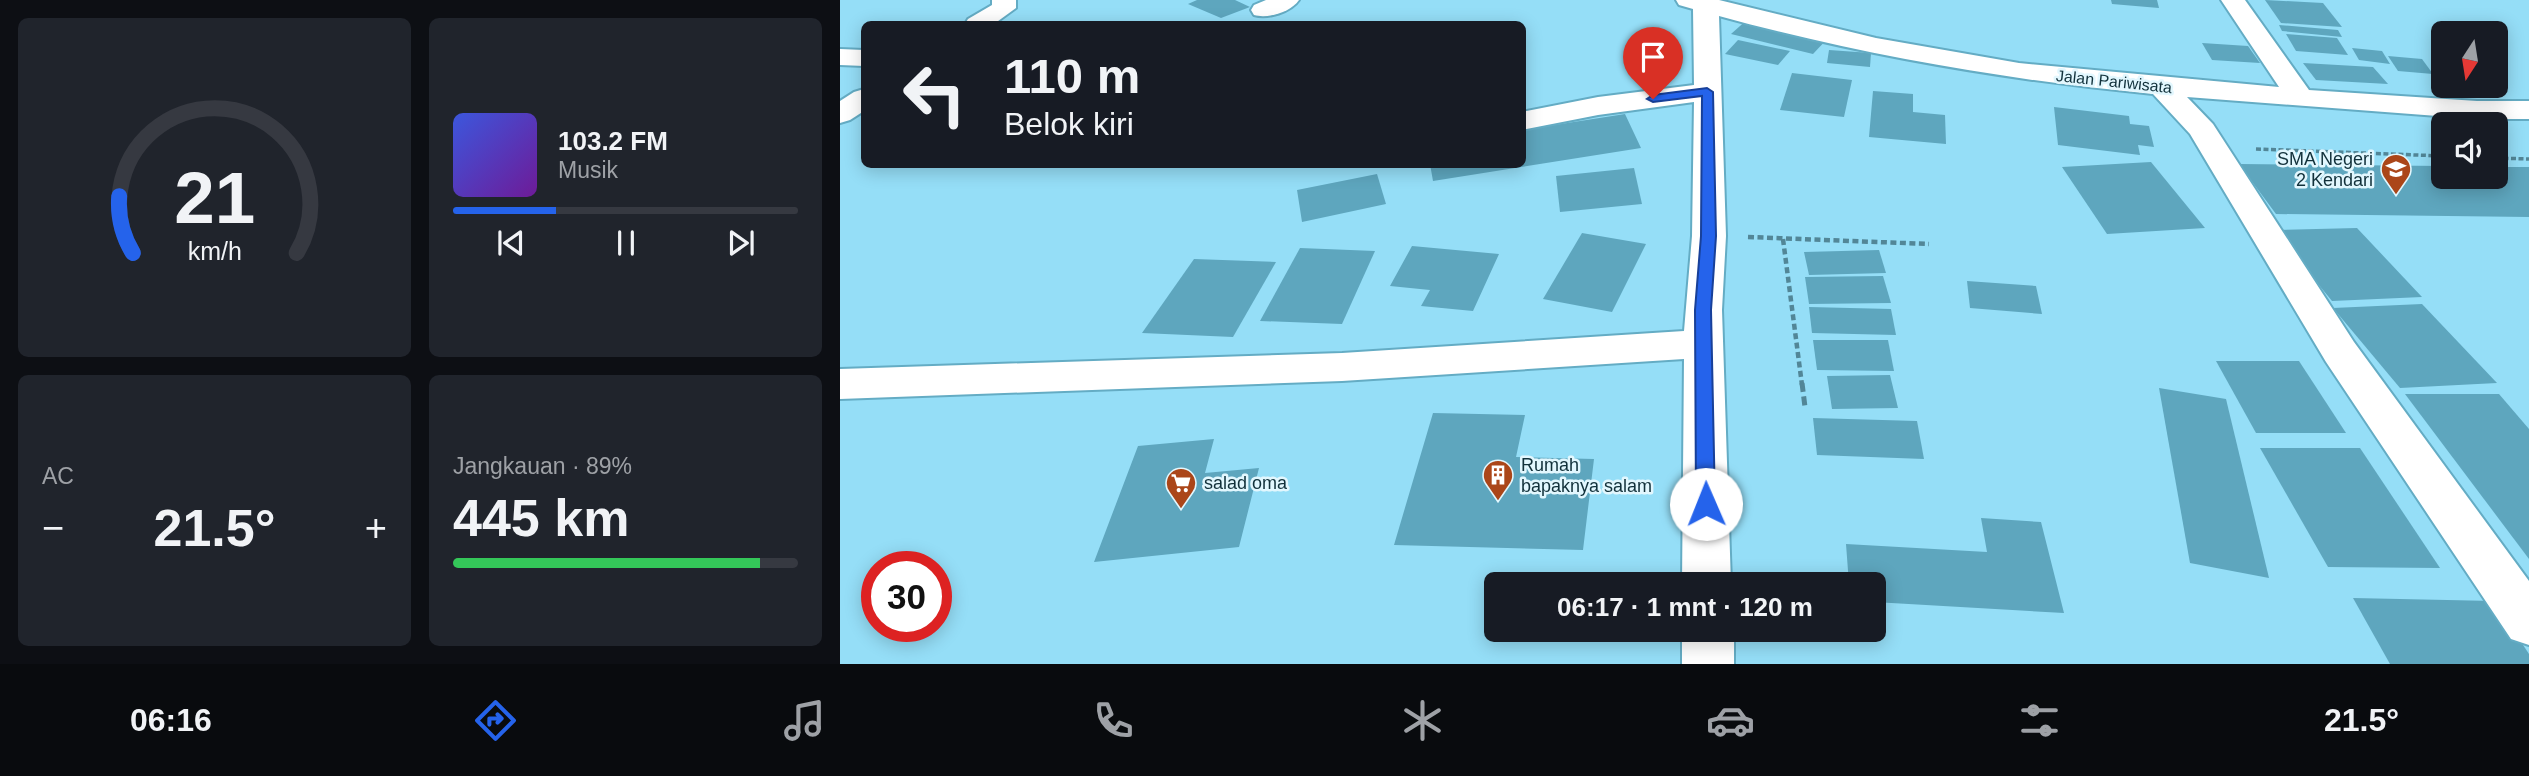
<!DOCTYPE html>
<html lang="id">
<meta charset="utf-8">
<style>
body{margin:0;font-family:Arial,sans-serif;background:#20242c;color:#f1f3f6;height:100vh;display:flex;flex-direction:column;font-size:26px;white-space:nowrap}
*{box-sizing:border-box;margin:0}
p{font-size:23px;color:#9ea1a6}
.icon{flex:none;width:38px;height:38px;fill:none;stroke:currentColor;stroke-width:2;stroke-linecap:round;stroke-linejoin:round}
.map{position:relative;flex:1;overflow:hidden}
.side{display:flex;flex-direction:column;gap:18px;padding:18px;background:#0d0f14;width:840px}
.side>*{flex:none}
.top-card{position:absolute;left:21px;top:21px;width:665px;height:147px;border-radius:10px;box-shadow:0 4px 18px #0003;background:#171b24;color:#f1f3f6;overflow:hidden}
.needle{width:46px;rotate:192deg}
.tools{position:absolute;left:1591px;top:21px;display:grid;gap:14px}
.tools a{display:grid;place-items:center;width:77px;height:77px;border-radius:10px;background:#171b24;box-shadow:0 4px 18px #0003;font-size:35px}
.speed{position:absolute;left:21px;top:551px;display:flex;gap:14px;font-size:35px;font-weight:700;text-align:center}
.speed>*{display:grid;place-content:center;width:91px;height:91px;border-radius:50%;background:#171b24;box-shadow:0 4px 18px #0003;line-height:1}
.speed .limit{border:10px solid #d22;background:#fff;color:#111}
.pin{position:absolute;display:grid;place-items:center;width:60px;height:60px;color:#fff;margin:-72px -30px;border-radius:50% 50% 50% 0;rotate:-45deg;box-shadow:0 0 7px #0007}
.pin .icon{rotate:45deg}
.me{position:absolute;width:77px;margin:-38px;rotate:359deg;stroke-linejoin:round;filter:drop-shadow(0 0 5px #0008)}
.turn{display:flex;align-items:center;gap:24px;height:147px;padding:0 28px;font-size:32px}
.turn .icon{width:91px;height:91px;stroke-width:2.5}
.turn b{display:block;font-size:49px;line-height:60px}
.big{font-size:52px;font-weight:700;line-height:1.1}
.side .tile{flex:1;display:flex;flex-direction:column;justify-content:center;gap:10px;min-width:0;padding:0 24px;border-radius:10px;background:#20242c}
.side .dial{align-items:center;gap:0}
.dial svg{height:182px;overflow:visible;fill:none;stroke:#363941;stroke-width:7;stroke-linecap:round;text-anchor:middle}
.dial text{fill:#f1f3f6;stroke:none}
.song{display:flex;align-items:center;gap:21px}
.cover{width:84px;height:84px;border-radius:10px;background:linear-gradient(135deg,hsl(230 70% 55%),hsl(280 70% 35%))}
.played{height:7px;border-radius:4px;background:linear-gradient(90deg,#2563eb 30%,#363941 30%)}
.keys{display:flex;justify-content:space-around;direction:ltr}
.heat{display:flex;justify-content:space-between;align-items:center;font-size:38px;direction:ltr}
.charge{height:10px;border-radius:5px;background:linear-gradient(90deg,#34c759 89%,#363941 0)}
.side .tiles{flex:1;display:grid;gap:18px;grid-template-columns:repeat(2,1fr)}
.trip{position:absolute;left:644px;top:572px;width:402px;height:70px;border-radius:10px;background:#171b24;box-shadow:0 4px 18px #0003;font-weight:700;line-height:70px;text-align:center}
.dock{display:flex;height:112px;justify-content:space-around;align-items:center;background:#090b0e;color:#9ea1a6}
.dock .icon{width:49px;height:49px}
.dock .current{color:#2563eb}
.dock b{font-size:32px;color:#f1f3f6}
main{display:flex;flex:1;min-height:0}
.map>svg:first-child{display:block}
.building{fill:#5ea6be}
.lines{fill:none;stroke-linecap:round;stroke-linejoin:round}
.minor-casing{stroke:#64acc4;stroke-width:4}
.path-far2{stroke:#528697;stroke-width:3.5;stroke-dasharray:5 2.5;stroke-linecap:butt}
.path-far1{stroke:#528697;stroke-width:4.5;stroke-dasharray:6 3.5;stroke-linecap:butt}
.path{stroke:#528697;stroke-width:5;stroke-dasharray:9 4.5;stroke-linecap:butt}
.minor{fill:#fff;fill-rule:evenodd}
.route{fill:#2563eb;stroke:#184099;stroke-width:2}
.labels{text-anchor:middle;stroke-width:5;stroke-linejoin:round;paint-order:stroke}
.far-street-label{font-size:16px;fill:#12313b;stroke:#e2f7fe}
.poi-label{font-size:18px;fill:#12313b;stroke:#e2f7fe;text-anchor:start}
</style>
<main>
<section class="side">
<div class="tiles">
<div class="tile dial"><svg viewBox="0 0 100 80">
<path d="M14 69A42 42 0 1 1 86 69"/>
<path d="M14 69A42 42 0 0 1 8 44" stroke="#2563eb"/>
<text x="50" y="56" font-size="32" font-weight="700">21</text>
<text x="50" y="72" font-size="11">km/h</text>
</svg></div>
<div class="tile">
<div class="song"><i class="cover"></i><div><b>103.2 FM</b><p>Musik</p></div></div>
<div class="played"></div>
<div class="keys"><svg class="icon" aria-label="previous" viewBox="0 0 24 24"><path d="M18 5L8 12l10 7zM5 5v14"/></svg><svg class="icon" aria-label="pause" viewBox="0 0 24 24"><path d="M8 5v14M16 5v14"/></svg><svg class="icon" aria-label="next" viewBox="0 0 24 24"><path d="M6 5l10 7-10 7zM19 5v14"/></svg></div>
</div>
<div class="tile"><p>AC</p>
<div class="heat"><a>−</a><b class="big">21.5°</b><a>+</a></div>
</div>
<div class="tile"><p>Jangkauan · 89%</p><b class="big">445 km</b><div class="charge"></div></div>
</div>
</section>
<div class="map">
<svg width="1689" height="664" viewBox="0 0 1689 664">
<rect width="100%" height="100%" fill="#95def7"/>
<g class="building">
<polygon points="357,0 395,0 410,7 381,18 348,4"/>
<polygon points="1271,0 1317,0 1319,8 1272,4"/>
<polygon points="1425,0 1483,3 1502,27 1441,23"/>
<polygon points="909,18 989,37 973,54 891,34"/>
<polygon points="1439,25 1498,30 1502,37 1442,31"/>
<polygon points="1446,34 1497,38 1508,55 1456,51"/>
<polygon points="898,40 950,51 938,65 885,54"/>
<polygon points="1362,43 1408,46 1420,63 1372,60"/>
<polygon points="1512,48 1542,51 1550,64 1519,60"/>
<polygon points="989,50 1031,53 1030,67 987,63"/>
<polygon points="1548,56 1582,59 1593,74 1558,71"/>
<polygon points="1463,63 1533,67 1548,84 1476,80"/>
<polygon points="952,73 1012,80 1004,117 940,110"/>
<polygon points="1033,91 1073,94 1073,112 1105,115 1106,144 1029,137"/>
<polygon points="1214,107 1289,116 1290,124 1309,126 1314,147 1298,145 1300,155 1218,145"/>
<polygon points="785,114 801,148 593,181 590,164 682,164 682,130"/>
<polygon points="1311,162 1365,228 1267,234 1222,167"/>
<polygon points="1399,164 1603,166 1603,177 1656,177 1656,167 1689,167 1689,217 1436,214"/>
<polygon points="794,168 802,204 720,212 716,176"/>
<polygon points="537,174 546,204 462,222 457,190"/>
<polygon points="1517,228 1582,297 1492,301 1434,230"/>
<polygon points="742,233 806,244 772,312 703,299"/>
<polygon points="572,246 659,254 633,311 581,306 590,290 550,286"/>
<polygon points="460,248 535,251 502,324 420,321"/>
<polygon points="1039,250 1046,273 969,275 964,252"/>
<polygon points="354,259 436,262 393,337 302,333"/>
<polygon points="1043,276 1051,303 969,304 965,277"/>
<polygon points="1127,281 1196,286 1202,314 1130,308"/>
<polygon points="1582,304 1657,383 1560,388 1493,308"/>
<polygon points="969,307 1051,309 1056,335 972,333"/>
<polygon points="973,340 1048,340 1054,371 977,370"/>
<polygon points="1376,361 1459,361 1506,433 1416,433"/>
<polygon points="1050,375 1058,408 992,409 987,376"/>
<polygon points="1319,388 1386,399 1429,578 1350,563"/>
<polygon points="1565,394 1659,394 1689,429 1689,559"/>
<polygon points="593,413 685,415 676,457 754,459 743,550 554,545"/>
<polygon points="973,418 1077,421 1084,459 977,455"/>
<polygon points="374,439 365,473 419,468 399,547 254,562 298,446"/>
<polygon points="1420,448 1520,448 1600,568 1488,567"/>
<polygon points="1141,518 1201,522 1224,613 1034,602 1034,584 1009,584 1006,544 1147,552"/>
<polygon points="1513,598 1654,601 1689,654 1689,664 1550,664"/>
</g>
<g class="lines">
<g class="minor-casing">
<g id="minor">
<polygon points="152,0 176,0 176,8 154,24 125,24 128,19 152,5"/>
<path d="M426 0H459C451 12 428 19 414 15L411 10 414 5Z"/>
<path d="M836 0H879L1036 38 1179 63 1439 87 1381 0H1405L1469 90 1637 101H1689V119H1637L1347 97 1373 124 1514 342 1689 581V645L1671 639 1486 362 1350 134 1313 94C1166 80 1021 55 879 16L886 236 882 310 891 584H842L844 359 502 381 0 399V369L502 353 844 331 852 236 854 102 758 115 682 130V112L758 97 854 85 853 9 839 5Z"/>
<polygon points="0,49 24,50 24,66 0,65"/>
<polygon points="24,89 24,111 10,120 0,123 0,101 14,92"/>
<rect x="842" y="630" width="52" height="34"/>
</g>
</g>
<g class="path-far2">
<polyline points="1416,149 1603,156"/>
<polyline points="1656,158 1689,159"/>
</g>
<g class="path-far1">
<polyline points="908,237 1089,244"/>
<polyline points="943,239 962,385"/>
</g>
<polyline class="path" points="962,383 965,407"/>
<use href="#minor" class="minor"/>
</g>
<polygon class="route" points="867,88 873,92 876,236 871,310 875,504 872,510 866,512 859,510 856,504 855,310 861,236 862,96 813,102 807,99 813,95"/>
<defs>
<g id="school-pin" transform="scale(1.575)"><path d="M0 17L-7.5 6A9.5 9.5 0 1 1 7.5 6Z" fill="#ab4619" stroke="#e2f7fe"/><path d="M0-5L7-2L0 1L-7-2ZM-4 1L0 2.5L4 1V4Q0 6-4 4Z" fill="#fff"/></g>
<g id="building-pin" transform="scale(1.575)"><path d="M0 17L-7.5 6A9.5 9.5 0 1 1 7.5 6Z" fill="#ab4619" stroke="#e2f7fe"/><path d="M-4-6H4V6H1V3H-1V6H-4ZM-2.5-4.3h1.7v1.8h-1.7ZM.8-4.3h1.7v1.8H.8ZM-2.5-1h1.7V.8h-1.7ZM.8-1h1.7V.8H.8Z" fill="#fff"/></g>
<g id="supermarket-pin" transform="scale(1.575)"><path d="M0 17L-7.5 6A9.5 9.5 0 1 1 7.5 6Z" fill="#ab4619" stroke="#e2f7fe"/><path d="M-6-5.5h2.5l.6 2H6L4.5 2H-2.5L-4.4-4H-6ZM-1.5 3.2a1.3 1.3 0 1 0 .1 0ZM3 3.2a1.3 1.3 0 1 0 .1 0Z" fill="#fff"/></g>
</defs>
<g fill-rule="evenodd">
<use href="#school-pin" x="1556" y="169"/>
<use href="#building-pin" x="658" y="475"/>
<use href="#supermarket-pin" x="341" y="483"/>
</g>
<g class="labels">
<g class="far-street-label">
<text transform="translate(1274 81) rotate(6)" y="6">Jalan Pariwisata</text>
</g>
<g class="poi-label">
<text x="1533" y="165" text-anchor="end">SMA Negeri<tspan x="1533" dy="21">2 Kendari</tspan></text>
<text x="681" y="471">Rumah<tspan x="681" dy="21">bapaknya salam</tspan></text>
<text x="364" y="489">salad oma</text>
</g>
</g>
</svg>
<div class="tools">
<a><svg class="needle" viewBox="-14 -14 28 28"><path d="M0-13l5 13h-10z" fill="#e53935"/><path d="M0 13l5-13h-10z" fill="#9ea1a6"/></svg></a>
<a><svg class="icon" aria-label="sound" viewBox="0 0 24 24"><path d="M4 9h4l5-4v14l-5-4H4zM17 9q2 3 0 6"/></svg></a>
</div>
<div class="speed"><div class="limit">30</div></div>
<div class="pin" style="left:813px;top:99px;background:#d93025"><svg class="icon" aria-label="arrive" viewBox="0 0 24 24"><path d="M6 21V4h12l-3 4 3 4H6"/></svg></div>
<svg class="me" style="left:866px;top:504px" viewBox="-20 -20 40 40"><circle r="19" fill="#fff"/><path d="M0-13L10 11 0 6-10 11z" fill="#2563eb"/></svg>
<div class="trip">06:17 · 1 mnt · 120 m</div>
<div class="top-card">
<div class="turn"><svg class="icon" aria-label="left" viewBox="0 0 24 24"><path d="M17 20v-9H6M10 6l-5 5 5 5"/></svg><div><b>110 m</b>Belok kiri</div></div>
</div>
</div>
</main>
<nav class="dock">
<b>06:16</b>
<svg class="icon current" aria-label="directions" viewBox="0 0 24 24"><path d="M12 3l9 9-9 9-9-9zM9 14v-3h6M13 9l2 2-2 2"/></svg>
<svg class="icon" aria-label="music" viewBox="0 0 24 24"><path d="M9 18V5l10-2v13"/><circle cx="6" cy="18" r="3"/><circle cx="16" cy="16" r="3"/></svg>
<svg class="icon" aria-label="phone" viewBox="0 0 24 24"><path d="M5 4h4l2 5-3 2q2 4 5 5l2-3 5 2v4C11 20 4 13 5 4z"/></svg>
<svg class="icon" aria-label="climate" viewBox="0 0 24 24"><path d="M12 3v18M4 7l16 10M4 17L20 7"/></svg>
<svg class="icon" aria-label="car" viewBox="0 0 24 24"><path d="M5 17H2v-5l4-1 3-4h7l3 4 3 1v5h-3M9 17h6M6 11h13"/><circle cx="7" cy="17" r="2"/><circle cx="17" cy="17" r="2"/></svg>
<svg class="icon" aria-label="filters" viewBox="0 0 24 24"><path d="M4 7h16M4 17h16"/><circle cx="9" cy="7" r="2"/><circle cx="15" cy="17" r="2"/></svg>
<b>21.5°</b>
</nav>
